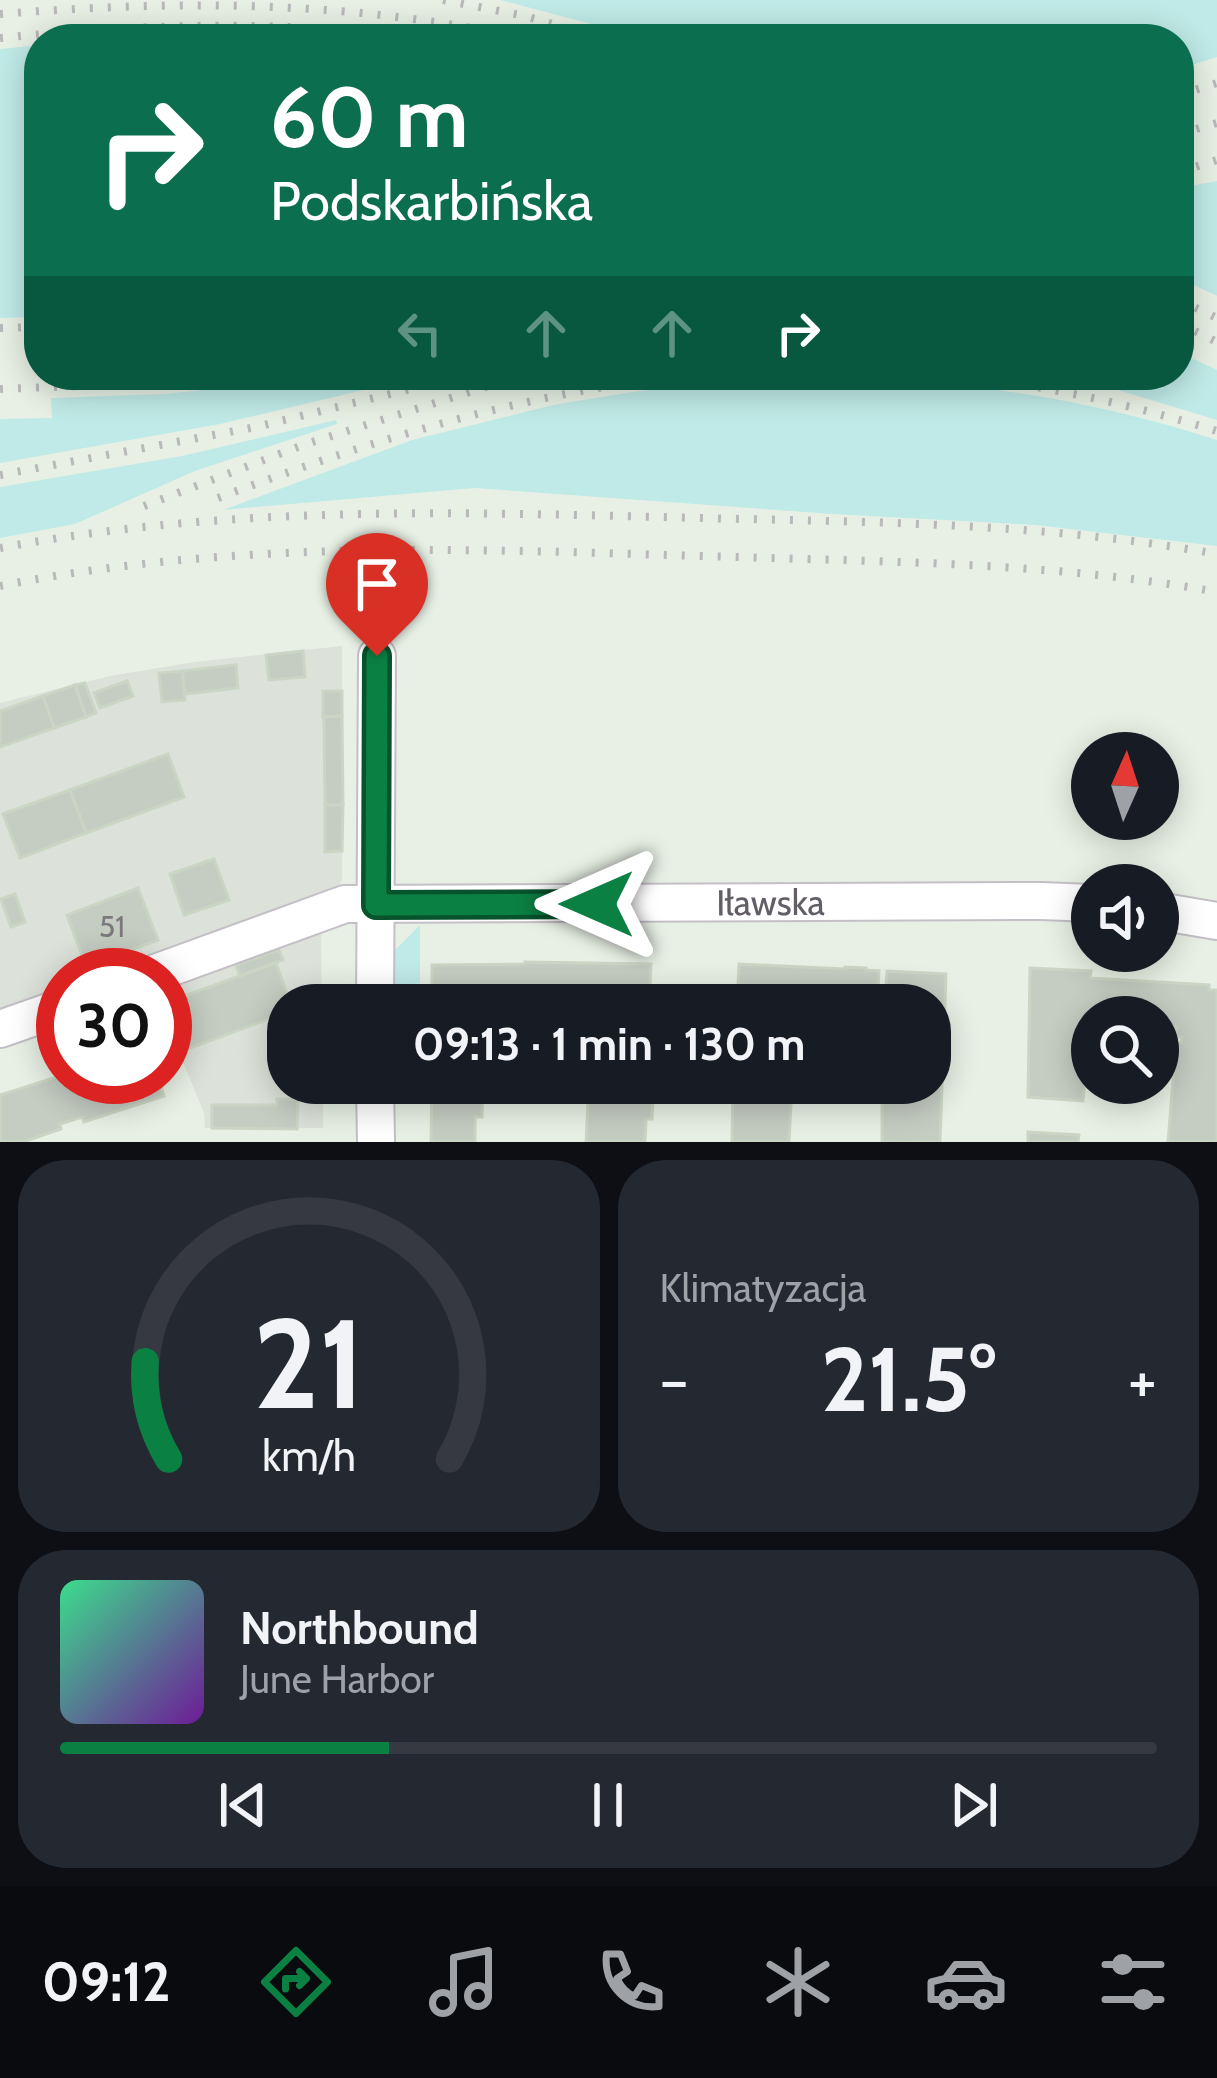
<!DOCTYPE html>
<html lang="pl">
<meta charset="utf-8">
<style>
body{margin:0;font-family:Cabin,sans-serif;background:#242831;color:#f1f3f6;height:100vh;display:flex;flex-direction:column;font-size:45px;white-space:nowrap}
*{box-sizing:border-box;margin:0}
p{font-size:39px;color:#9ea1a6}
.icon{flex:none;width:66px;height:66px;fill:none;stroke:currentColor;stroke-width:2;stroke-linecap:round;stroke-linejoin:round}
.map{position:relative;height:1142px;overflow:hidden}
.details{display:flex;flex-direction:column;gap:18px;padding:18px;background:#0d0f14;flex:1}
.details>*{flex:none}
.guide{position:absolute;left:24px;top:24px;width:1170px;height:366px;border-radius:48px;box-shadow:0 6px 30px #0003;background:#0b6e4f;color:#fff;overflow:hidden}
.needle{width:78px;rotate:3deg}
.controls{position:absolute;left:1071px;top:732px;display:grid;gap:24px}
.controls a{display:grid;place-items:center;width:108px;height:108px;border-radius:50%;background:#171b24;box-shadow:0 6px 30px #0003;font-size:60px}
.speed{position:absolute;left:36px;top:948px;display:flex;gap:24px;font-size:60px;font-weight:700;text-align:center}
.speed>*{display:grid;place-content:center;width:156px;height:156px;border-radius:50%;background:#171b24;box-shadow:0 6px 30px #0003;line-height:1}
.speed .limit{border:18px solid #d22;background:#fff;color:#111}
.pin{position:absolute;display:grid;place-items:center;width:102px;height:102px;color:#fff;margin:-123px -51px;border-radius:50% 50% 50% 0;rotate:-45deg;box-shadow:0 0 12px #0007}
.pin .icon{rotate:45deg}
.me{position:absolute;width:132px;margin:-66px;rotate:270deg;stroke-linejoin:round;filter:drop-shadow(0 0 9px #0008)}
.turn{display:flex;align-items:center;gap:42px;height:252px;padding:0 48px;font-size:54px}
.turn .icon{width:156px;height:156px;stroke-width:2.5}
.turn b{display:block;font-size:84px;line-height:102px}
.lanes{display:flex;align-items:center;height:114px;padding:0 48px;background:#0003;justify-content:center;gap:60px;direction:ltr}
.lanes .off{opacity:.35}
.big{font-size:90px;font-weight:700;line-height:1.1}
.details .widget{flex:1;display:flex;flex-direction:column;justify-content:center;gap:18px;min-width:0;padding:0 42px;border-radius:48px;background:#242831}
.details .dial{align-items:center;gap:0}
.dial svg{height:312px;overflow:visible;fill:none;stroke:#363941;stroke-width:7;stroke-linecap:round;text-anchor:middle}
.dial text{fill:#f1f3f6;stroke:none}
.song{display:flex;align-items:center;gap:36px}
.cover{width:144px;height:144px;border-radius:18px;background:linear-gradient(135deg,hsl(150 70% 55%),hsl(280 70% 35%))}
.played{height:12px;border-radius:6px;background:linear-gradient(90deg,#0b8043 30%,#363941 30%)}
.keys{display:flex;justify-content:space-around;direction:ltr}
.heat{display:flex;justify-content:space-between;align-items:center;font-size:66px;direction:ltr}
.details .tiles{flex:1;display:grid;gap:18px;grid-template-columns:1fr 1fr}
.widget:last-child{grid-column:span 2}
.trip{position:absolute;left:267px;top:984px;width:684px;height:120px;border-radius:48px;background:#171b24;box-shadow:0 6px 30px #0003;font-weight:700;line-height:120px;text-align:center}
.menu{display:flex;height:192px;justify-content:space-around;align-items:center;background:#090b0e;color:#9ea1a6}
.menu .icon{width:84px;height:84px}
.menu .on{color:#0b8043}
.menu b{font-size:54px;color:#f1f3f6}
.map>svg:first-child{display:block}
.industrial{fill:#dce1d9}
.green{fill:#c0eae7}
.building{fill:#c5ccc2;stroke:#cad6c3;stroke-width:3}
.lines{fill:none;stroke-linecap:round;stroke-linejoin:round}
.minor-casing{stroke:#c4bfc7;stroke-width:40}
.minor{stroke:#fff;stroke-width:36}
.rail{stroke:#b9b8ba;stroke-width:8;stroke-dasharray:3 15;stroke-linecap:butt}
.route-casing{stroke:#07532c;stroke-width:30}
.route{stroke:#0b8043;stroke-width:21}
.labels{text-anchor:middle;stroke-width:10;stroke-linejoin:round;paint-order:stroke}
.number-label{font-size:30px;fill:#7b797e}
.street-label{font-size:36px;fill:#625d67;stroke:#fff}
</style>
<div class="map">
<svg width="1217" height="1142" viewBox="0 0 1217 1142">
<rect width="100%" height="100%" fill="#e8f0e5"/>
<g class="industrial">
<polygon points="342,646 342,880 335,891 109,975 63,975 63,992 0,1016 0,703 110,676 195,662"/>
<polygon points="321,931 322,1005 288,1005 288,1083 323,1083 323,1128 205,1128 204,1113 165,1018 165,988"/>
</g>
<g class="green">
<polygon points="500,0 1217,0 1217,57 1179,69 1179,39 636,39 602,27"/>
<polygon points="39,45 39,317 0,318 0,49"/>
<polygon points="1217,181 1217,296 1179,278 1179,188"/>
<polygon points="1179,352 1217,370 1217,420 1118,390 1040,375 1179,375"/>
<polygon points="346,375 427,375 220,424 0,463 0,419 52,418 51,398 164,394"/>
<path d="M868 377C991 385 1099 402 1217 440V546L1035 525 832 514 474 488 223 510 412 440 553 405 632 392 757 378Z"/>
<polygon points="336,420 337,424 195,471 75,524 0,538 0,487 182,456"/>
<polygon points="420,925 420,983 408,985 408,1005 394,1005 394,951"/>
</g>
<g class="building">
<polygon points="303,651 305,677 269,680 266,655"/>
<polygon points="236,665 238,688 185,694 182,671"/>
<polygon points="182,671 185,700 162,702 159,673"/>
<polygon points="127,681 133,696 100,708 94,693"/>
<polygon points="85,683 96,713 86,717 75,685"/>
<polygon points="75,685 86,717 54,728 43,696"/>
<polygon points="323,691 342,691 342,716 323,717"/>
<polygon points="43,696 54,728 0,747 0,711"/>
<polygon points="342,716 343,805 325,805 324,717"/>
<polygon points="168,754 184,797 86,833 70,790"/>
<polygon points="70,790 86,833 20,858 3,814"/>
<polygon points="325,805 343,805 342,851 325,852"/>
<polygon points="214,859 229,900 184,915 170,874"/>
<polygon points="138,888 158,940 86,966 67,915"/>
<polygon points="15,894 25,922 11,927 1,899"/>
<polygon points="279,950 283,960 240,976 236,965"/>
<polygon points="525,962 651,964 649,1005 432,1005 432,965 525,964"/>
<polygon points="276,963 291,1005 288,1005 288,1012 182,1051 165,1003"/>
<polygon points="739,964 845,969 845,967 866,968 866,970 879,971 877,1005 737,1005"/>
<polygon points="1030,968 1091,971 1090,978 1209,985 1209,990 1217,990 1217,1142 1168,1142 1176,1043 1181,1043 1182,1037 1176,1037 1177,1027 1158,1026 1158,1017 1092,1017 1090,1028 1084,1028 1084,1035 1090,1035 1083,1101 1028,1097"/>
<polygon points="887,971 946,974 940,1142 882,1142 882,1083 930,1083 930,1005 889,1005 889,1001 885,1001"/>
<polygon points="63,1075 63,1077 158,1077 164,1096 84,1122 82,1117 60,1124 61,1129 23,1142 0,1142 0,1095"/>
<polygon points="432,1083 483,1083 482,1117 475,1117 475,1142 431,1142"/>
<polygon points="589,1083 649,1083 648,1099 653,1099 652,1119 646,1119 645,1142 586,1142"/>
<polygon points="733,1083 792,1083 789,1142 732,1142"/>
<polygon points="277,1099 298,1099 297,1129 212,1128 212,1105 277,1105"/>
<polygon points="1028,1132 1079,1135 1078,1142 1028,1142"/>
</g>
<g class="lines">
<g class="minor-casing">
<g id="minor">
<polyline points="1158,911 1217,921"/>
<path id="s1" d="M150 975 345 904 1041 901 1092 903"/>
<polyline points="375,1005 377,656"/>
<polyline points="0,1029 63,1007"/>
<polyline points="375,1083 376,1142"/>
</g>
</g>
<use href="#minor" class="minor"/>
<g class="rail">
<polyline points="443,0 525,16 604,39"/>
<path d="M0 14C176 0 353 0 525 39"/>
<path d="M0 38C142 24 281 19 423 39"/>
<polyline points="1179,95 1217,83"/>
<polyline points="1179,134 1217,123"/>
<polyline points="1179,172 1217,160"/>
<polyline points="1179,300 1217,318"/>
<polyline points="1179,323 1217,342"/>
<polyline points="0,328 39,327"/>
<path d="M949 375C1041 384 1129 404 1217 431"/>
<polyline points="0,389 183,382 262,375"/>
<polyline points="0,475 256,427 467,375"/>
<path d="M218 498C371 440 530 391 693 375"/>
<polyline points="144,506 303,445 523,375"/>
<path d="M0 548C235 504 462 512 699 518 872 522 1046 523 1217 554"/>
<path d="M0 586C243 537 490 550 736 557 896 562 1059 563 1217 592"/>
</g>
</g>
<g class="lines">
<g class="route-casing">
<polyline id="route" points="377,656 376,905 597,904"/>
</g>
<use href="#route" class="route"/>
</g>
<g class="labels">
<g class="number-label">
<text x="112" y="937">51</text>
</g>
<g class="street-label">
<text dy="13" stroke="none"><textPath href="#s1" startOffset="633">Iławska</textPath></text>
</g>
</g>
</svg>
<div class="controls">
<a><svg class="needle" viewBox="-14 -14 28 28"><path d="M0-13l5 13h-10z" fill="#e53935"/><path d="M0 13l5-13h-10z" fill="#9ea1a6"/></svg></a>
<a><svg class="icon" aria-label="sound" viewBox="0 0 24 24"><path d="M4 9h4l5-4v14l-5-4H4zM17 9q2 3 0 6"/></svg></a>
<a><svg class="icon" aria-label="search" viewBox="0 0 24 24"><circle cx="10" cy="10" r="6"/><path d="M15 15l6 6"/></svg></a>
</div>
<div class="speed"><div class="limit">30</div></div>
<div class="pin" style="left:377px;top:656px;background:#d93025"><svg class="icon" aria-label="arrive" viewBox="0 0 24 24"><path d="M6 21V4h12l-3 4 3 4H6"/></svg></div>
<svg class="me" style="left:597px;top:904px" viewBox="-20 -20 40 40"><path d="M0-17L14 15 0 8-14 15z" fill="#0b8043" stroke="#fff" stroke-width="4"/></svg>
<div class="trip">09:13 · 1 min · 130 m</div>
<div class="guide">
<div class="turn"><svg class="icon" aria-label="right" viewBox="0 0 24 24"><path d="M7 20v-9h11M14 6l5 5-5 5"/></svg><div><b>60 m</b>Podskarbińska</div></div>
<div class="lanes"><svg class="icon off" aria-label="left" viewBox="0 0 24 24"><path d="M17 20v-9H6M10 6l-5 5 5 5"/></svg><svg class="icon off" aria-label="ahead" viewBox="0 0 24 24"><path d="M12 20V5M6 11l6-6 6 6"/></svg><svg class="icon off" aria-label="ahead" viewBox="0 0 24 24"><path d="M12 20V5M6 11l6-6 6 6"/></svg><svg class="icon" aria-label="right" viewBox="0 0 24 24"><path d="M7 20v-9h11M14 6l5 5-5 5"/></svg></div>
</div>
</div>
<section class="details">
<div class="tiles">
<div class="widget dial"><svg viewBox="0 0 100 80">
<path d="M14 69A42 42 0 1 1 86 69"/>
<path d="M14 69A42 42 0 0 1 8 44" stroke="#0b8043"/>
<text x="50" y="56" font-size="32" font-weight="700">21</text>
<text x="50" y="72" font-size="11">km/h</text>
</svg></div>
<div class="widget"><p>Klimatyzacja</p>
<div class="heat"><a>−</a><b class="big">21.5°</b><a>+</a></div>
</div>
<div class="widget">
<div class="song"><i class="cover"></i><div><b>Northbound</b><p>June Harbor</p></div></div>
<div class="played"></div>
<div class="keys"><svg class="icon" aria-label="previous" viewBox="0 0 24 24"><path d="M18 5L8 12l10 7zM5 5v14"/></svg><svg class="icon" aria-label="pause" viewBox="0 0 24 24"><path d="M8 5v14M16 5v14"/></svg><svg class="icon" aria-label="next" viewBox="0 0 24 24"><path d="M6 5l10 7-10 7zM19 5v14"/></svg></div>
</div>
</div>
</section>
<nav class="menu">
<b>09:12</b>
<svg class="icon on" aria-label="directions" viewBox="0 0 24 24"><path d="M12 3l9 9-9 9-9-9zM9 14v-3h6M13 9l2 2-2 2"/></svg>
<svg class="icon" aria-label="music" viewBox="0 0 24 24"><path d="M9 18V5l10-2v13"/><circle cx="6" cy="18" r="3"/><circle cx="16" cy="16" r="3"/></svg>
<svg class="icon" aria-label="phone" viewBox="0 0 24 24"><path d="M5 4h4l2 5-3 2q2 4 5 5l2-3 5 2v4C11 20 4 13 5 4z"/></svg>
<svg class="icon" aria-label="climate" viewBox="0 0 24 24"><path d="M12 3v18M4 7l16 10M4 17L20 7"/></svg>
<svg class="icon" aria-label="car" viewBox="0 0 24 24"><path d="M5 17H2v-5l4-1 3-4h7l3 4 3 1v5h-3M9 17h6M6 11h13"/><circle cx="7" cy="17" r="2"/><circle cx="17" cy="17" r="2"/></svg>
<svg class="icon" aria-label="filters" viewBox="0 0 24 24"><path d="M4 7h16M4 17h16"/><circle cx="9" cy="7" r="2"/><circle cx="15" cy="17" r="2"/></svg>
</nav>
